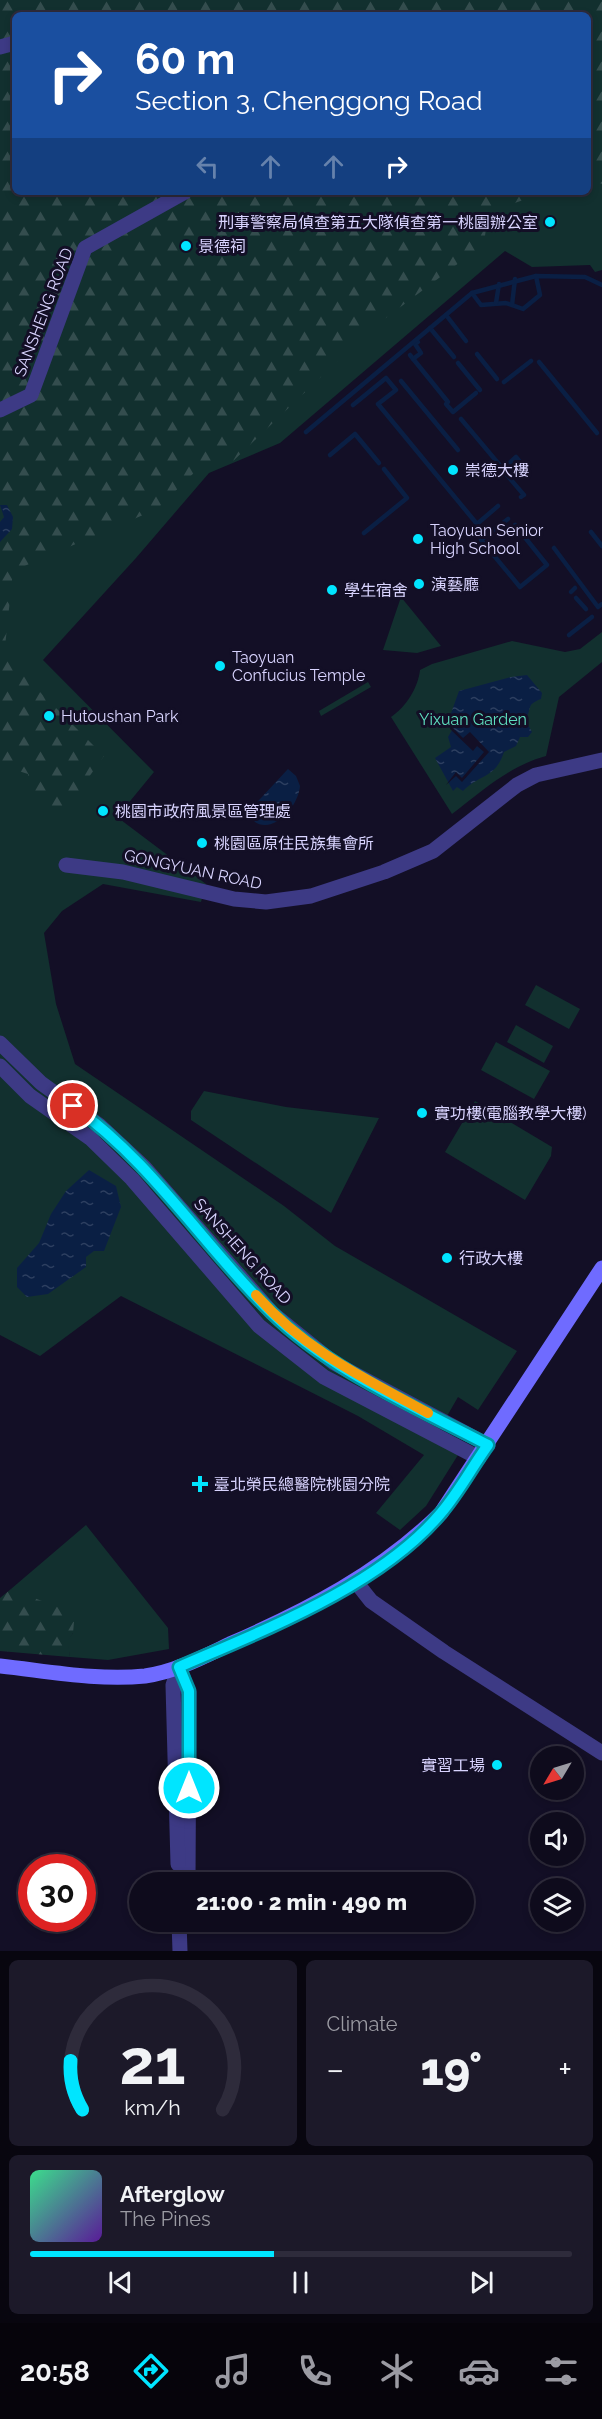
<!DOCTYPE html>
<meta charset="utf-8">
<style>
body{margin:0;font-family:Raleway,"Noto Sans TC",sans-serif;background:#1c1929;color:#f1f3f6;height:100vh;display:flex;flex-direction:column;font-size:22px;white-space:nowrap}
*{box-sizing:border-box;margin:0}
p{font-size:20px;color:#9b9ba3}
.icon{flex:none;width:33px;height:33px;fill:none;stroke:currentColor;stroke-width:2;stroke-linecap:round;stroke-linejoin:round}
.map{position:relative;height:1951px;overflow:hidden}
.details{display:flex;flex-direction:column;gap:9px;padding:9px;background:#08060f;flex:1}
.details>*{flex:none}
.hud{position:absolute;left:12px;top:12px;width:579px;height:183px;border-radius:9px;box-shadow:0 3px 9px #0003,0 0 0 2px #2e2b3b;background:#1a4fa0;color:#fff;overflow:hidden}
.needle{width:39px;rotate:232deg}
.controls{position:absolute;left:530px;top:1746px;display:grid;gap:12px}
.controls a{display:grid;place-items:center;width:54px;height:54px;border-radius:50%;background:#0e0b1c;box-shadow:0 3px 9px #0003,0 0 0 2px #2e2b3b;font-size:30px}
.speed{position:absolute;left:18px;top:1854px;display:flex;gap:12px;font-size:30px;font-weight:700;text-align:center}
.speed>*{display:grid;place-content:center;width:78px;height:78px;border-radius:50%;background:#0e0b1c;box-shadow:0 3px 9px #0003,0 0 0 2px #2e2b3b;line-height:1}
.speed .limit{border:9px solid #d22;background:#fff;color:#111}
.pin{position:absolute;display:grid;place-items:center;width:51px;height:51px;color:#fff;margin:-26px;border:3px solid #fff;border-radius:50%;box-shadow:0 2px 6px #0007}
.me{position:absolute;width:66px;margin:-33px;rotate:0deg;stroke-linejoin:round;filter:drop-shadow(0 0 4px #0008)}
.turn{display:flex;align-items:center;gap:21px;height:126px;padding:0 24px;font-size:27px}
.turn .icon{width:78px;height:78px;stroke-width:2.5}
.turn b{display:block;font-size:42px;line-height:51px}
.lanes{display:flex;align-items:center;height:57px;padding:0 24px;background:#0003;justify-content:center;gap:30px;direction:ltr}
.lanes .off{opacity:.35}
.big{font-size:45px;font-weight:800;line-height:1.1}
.details .tile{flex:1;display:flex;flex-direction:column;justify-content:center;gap:9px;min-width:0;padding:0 21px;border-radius:9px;background:#1c1929}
.details .dial{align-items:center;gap:0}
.dial svg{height:156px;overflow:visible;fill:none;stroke:#2e2b3b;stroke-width:7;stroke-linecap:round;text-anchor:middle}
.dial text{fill:#f1f3f6;stroke:none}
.song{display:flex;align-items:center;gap:18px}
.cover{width:72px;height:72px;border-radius:9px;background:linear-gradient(135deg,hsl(150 70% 55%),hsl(270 70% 35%))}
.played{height:6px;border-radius:3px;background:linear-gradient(90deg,#00e5ff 45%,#2e2b3b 45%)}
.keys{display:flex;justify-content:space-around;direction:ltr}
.heat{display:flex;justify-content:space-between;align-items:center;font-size:33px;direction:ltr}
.details .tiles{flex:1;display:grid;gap:9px;grid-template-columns:1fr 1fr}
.tile:last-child{grid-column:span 2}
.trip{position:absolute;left:129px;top:1872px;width:345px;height:60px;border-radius:30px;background:#0e0b1c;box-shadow:0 3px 9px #0003,0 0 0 2px #2e2b3b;font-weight:800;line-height:60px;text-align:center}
.dock{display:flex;height:96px;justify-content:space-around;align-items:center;background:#06040b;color:#9b9ba3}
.dock .icon{width:42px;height:42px}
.dock .selected{color:#00e5ff}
.dock b{font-size:27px;color:#f1f3f6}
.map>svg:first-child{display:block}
.green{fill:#12302f}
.forest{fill:url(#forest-firs)}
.water{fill:url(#water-ripples)}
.pier{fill:#130f26}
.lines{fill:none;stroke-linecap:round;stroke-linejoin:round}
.stream{stroke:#0a1f44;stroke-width:4.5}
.street{stroke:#3d3a85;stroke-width:15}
.secondary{stroke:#6f6bff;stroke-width:15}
.route-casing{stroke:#0095a6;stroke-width:15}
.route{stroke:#00e5ff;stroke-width:10}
.slow{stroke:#f59e0b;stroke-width:10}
.poi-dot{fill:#00e5ff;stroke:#130f26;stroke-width:2}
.labels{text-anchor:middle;stroke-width:6;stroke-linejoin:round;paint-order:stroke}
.poi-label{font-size:16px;fill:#d9d4ff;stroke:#130f26;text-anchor:start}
.street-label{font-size:16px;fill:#d9d4ff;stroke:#130f26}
.park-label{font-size:16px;fill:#5fe0c0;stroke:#130f26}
</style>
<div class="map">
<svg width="602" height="1951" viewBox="0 0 602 1951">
<defs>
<pattern id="forest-firs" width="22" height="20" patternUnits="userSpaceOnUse" patternTransform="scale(1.5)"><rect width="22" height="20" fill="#12302f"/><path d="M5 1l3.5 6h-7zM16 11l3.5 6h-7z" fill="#344d4e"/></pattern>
<pattern id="water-ripples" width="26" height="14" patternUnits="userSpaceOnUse" patternTransform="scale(1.5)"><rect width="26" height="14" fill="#0a1f44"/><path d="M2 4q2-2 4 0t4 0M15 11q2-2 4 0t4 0" fill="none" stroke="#2d3f60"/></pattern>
</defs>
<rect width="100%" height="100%" fill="#130f26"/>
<g class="green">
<polygon points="602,0 602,270 595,272 590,265 532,267 505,251 280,443 209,473 136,558 43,660 154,772 117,817 206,884 201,902 103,884 62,911 44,933 56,1004 75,1064 284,1206 335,1246 517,1351 478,1410 458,1397 435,1437 458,1455 426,1506 400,1530 376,1513 424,1455 358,1416 121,1296 40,1356 0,1335 0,20 15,192 588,192 588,15"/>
<polygon points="401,597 441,646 417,653 383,650"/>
<path d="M602 632V662L559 697 546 756C509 766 482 791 452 814L391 717C406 707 418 688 420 670L432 664 512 641 565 652 580 649Z"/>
<polygon points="368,682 371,687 321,716 319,711"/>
<polygon points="536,985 580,1009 569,1029 525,1005"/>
<polygon points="516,1025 553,1046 544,1063 507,1042"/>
<polygon points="496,1042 550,1071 534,1099 481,1070"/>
<polygon points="204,1091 286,1107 379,1118 331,1213 191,1120 191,1111"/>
<polygon points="475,1101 552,1147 551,1156 525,1200 445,1152"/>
<polygon points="86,1525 168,1628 169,1649 108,1660 70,1657 67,1641 73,1633 11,1589"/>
</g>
<g class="forest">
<polygon points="0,0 602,0 602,184 588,178 588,15 15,15 15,192 547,192 488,212 484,244 370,330 231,463 204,463 157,509 13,571 4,656 104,756 63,813 27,794 28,774 3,766 0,769"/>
<polygon points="11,1589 60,1608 74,1622 73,1633 68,1641 70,1657 0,1651 0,1598"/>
</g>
<g class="water">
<polygon points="0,505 7,505 13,517 12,529 0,542 0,522 4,517"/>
<path d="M527 675 542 693 541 699C525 705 533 708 525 720L532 732 528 737H520L516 746 504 752C495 779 481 773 463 791L457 787 453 791 435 758 451 747 448 737 455 725 450 716 459 691 511 677Z"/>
<path d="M288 769 296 776 300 786C298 810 265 843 247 813Z"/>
<polygon points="89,1170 116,1186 121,1207 104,1251 94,1251 86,1257 86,1267 48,1294 27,1297 17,1287 17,1268 39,1243 51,1214 66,1191"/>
</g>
<polygon class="pier" points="451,726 463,738 470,732 489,752 462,782 456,776 446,785 456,772 462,778 484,752 477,746 473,751 450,729"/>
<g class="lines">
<g class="stream">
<polyline points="472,293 481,305 506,303 523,309 540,295 536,276"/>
<polyline points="496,303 499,284"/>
<polyline points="512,305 515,279"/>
<polyline points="446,315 466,341"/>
<polyline points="430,328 454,357"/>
<polyline points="477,354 497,379"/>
<polyline points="410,355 448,402 446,404 453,412 476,393"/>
<polyline points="413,359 421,353 415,344 418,342"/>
<polyline points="539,362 597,433"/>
<polyline points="458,363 480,390"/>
<polyline points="401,381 458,450"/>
<polyline points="504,382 531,361"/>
<polyline points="353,405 386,378 396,390 378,404 477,524 498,506"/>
<polyline points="461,419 503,469 516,457 520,462 506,474 524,495 521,497"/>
<polyline points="306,432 472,293 536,276 585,277 602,285"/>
<polyline points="330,455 355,434 379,463"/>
<polyline points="508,519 481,540 520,587 547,565 515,525"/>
<polyline points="591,532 602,546"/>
<polyline points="364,533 407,498 384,469"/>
<polyline points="554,548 598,607 602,604"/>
<polyline points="571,592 575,588"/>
<polyline points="576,598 586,609"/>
<polyline points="569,635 592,617"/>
</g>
<g class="street">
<polyline points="0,47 15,43"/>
<polyline points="0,410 31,395 85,248 185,192"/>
<polyline points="66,865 123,872 234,899 266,902 311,896 384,872 433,851 517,785 536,775 602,760"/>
<polyline points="0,1043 41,1083 99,1125 144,1167 272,1313 334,1363 488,1445"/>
<polyline points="0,1066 30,1096 90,1138 132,1179 259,1326 324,1377 479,1458"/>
<polyline points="356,1582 371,1601 444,1652 602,1753"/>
<polyline points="179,1667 189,1693 188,1882"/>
<polyline points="178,1864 173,1685 179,1667"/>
<polyline points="179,1922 180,1951"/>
</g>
<path class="secondary" d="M0 1666C47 1671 98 1681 145 1676 175 1672 203 1657 230 1644 308 1610 380 1573 441 1513L602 1268"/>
</g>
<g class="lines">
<g class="route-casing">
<path id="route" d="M73 1106C152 1162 203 1245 271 1312 329 1370 416 1407 488 1445 472 1467 459 1492 441 1513 380 1586 264 1630 179 1667L189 1691V1788"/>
</g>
<use href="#route" class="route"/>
<path class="slow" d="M256 1295C306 1351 364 1378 428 1413"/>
</g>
<g class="poi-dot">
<circle cx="550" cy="222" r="6"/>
<circle cx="186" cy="246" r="6"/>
<circle cx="453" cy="470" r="6"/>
<circle cx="418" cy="539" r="6"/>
<circle cx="419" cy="584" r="6"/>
<circle cx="332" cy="590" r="6"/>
<circle cx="220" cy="666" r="6"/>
<circle cx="49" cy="716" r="6"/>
<circle cx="103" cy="811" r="6"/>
<circle cx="202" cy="843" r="6"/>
<circle cx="422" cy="1113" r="6"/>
<circle cx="447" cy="1258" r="6"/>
<path d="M197 1475h6v6h6v6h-6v6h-6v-6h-6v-6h6z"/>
<circle cx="497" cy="1765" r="6"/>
</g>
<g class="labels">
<g class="poi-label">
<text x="538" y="228" text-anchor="end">刑事警察局偵查第五大隊偵查第一桃園辦公室</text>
<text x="198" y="252">景德祠</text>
<text x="465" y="476">崇德大樓</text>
<text x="430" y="536">Taoyuan Senior<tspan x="430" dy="18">High School</tspan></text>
<text x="431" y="590">演藝廳</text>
<text x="344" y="596">學生宿舍</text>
<text x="232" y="663">Taoyuan<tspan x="232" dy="18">Confucius Temple</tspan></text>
<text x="61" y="722">Hutoushan Park</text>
<text x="115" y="817">桃園市政府風景區管理處</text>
<text x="214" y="849">桃園區原住民族集會所</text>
<text x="434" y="1119">實功樓(電腦教學大樓)</text>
<text x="459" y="1264">行政大樓</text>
<text x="214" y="1490">臺北榮民總醫院桃園分院</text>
<text x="485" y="1771" text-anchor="end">實習工場</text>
</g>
<g class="street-label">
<text transform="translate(43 312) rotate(-69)" y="6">SANSHENG ROAD</text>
<text transform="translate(193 869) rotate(12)" y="6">GONGYUAN ROAD</text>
<text transform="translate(243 1251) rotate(48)" y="6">SANSHENG ROAD</text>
</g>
<g class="park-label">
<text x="473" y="725">Yixuan Garden</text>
</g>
</g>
</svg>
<div class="controls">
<a><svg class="needle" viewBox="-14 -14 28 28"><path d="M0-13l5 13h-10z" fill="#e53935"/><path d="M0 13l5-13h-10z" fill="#9b9ba3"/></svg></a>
<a><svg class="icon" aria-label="sound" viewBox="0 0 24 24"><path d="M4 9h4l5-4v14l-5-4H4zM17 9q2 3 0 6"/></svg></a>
<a><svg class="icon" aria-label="layers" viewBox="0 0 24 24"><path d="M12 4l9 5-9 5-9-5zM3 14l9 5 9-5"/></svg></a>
</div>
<div class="speed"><div class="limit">30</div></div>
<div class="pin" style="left:73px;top:1106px;background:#d93025"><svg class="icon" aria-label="arrive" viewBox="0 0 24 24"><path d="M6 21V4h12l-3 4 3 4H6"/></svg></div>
<svg class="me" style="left:189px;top:1788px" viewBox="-20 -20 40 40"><circle r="17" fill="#00e5ff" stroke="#fff" stroke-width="3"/><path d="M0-11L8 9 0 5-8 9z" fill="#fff"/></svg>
<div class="trip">21:00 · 2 min · 490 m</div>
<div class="hud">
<div class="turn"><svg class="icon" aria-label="right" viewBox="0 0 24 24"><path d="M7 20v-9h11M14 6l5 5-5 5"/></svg><div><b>60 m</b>Section 3, Chenggong Road</div></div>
<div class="lanes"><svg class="icon off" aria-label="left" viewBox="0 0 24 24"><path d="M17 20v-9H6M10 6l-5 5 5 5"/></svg><svg class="icon off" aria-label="ahead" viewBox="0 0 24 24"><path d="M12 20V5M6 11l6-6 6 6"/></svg><svg class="icon off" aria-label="ahead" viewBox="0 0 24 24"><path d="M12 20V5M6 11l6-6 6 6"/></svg><svg class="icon" aria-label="right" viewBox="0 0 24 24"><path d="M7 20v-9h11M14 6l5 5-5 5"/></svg></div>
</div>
</div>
<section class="details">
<div class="tiles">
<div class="tile dial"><svg viewBox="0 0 100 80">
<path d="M14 69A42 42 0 1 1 86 69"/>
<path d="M14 69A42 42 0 0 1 8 44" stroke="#00e5ff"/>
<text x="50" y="56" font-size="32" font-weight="700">21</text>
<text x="50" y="72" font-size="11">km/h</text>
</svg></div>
<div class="tile"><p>Climate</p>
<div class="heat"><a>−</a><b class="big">19°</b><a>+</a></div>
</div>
<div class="tile">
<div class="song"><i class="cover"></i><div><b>Afterglow</b><p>The Pines</p></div></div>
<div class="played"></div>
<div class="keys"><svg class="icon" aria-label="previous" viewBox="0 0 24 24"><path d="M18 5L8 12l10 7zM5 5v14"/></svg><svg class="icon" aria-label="pause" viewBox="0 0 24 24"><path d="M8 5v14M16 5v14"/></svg><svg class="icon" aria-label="next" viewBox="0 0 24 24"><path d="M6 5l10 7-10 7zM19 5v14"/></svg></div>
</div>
</div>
</section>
<nav class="dock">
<b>20:58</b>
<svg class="icon selected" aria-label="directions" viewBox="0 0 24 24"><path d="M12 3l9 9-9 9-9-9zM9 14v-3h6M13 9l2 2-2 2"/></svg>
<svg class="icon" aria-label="music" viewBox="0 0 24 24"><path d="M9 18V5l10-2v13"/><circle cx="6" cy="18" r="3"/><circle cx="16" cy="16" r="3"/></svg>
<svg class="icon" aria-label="phone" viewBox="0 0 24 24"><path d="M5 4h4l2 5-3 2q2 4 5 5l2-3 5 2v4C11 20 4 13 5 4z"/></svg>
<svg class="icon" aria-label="climate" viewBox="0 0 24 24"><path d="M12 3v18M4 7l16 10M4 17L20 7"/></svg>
<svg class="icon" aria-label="car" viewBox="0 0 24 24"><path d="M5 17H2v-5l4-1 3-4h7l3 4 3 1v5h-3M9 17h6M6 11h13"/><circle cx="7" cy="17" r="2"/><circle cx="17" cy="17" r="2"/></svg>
<svg class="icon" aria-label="filters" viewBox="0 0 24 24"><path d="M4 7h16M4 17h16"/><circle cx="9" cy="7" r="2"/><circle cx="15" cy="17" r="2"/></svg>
</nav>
